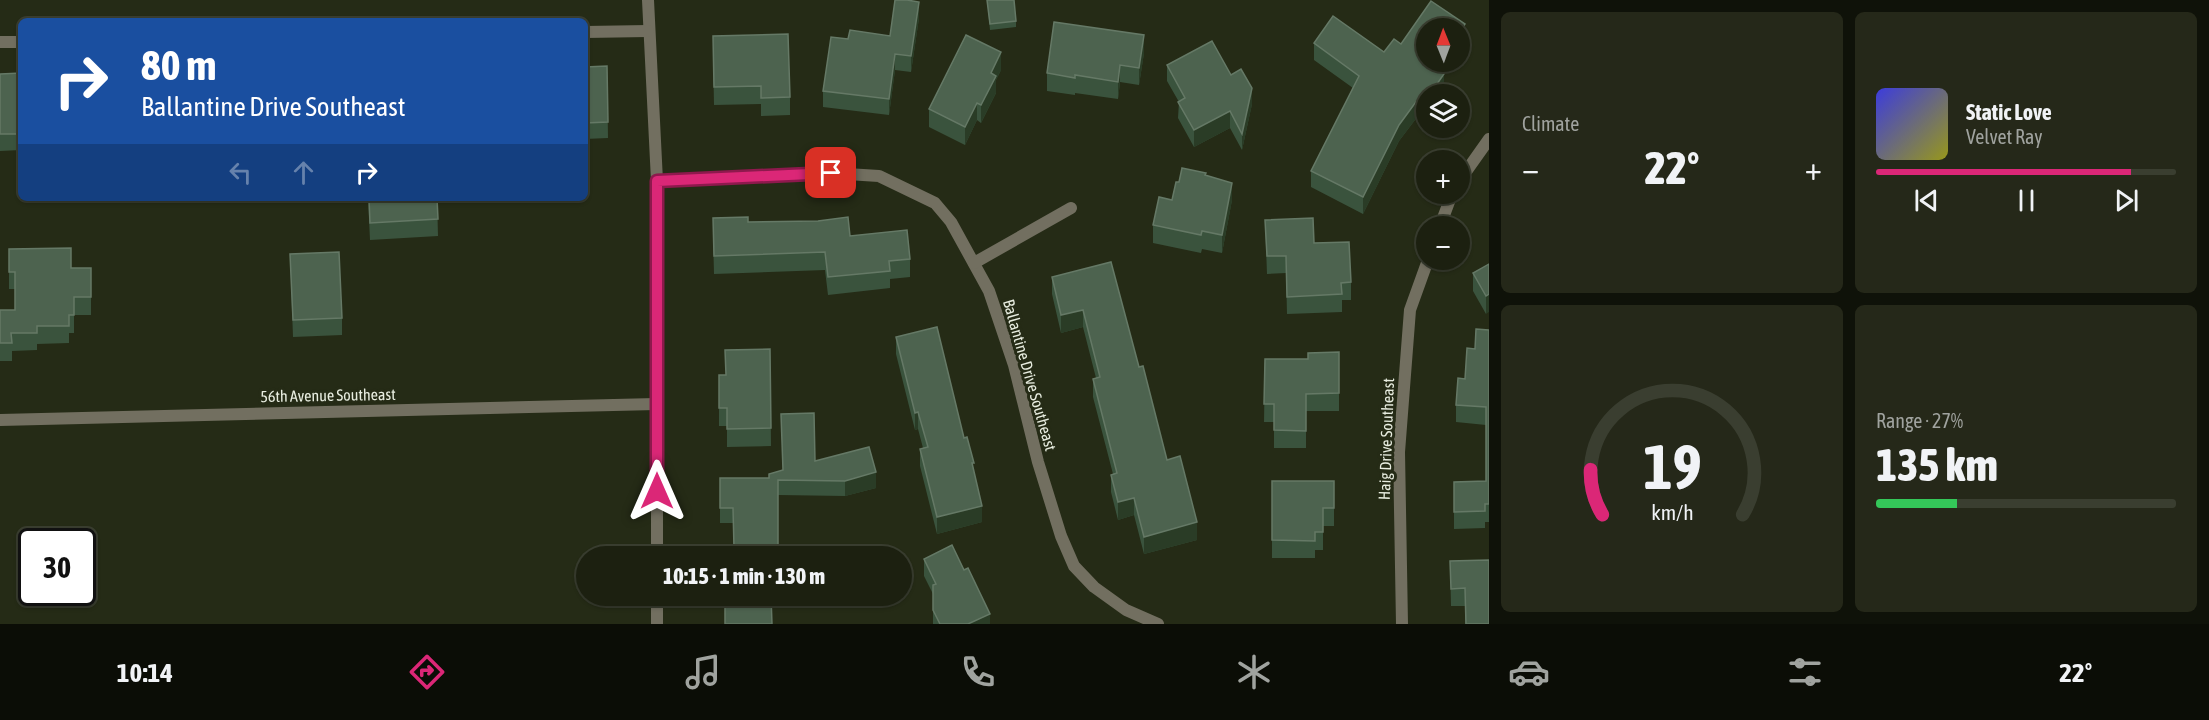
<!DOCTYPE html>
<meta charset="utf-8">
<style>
body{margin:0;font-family:"Asap Condensed",sans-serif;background:#252819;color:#f1f3f6;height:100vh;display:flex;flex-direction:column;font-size:22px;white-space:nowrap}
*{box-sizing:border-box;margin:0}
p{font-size:20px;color:#a0a39f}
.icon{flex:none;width:33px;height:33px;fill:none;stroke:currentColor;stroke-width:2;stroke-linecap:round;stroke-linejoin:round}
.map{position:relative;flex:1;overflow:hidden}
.side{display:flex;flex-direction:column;gap:12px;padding:12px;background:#0f1209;width:720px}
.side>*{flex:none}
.guide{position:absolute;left:18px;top:18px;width:570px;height:183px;border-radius:9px;box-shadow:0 2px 4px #0004,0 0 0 2px #3a3e30;background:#1a4fa0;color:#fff;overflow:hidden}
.needle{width:39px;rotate:359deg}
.fabs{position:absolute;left:1416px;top:18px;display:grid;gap:12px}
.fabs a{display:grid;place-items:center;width:54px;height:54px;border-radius:50%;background:#1c2010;box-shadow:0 2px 4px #0004,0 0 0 2px #3a3e30;font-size:30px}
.speed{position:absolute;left:18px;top:528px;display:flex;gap:12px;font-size:30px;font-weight:700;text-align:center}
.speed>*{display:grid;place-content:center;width:78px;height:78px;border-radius:50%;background:#1c2010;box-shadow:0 2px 4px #0004,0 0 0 2px #3a3e30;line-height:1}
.speed .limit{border:3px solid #111;border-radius:9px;background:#fff;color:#111}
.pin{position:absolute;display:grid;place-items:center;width:51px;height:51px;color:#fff;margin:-26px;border-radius:12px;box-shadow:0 3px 9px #0006}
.me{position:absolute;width:66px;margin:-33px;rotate:0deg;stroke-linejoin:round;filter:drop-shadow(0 0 4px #0008)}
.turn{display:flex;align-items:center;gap:21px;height:126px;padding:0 24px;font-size:27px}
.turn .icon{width:78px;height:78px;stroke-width:2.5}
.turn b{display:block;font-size:42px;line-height:51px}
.lanes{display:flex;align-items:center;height:57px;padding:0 24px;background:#0003;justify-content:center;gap:30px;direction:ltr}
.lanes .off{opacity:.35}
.big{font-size:45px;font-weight:800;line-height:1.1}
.side .tile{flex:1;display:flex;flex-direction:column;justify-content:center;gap:9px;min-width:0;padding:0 21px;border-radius:9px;background:#252819}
.side .dial{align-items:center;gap:0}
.dial svg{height:156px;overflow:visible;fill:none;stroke:#3a3e30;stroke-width:7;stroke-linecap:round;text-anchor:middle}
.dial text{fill:#f1f3f6;stroke:none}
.song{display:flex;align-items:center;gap:18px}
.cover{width:72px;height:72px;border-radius:9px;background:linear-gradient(135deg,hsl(240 70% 55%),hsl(60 70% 35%))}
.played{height:6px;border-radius:3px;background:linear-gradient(90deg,#db2777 85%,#3a3e30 85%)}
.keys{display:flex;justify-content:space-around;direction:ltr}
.heat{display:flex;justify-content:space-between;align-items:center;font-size:33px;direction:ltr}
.charge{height:9px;border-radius:4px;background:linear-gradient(90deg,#34c759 27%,#3a3e30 0)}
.side .tiles{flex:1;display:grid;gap:12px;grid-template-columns:repeat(2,1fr)}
.trip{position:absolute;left:576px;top:546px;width:336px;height:60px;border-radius:30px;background:#1c2010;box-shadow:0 2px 4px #0004,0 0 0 2px #3a3e30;font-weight:800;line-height:60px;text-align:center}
.tab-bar{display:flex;height:96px;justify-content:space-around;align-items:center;background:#0b0d06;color:#a0a39f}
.tab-bar .icon{width:42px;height:42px}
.tab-bar .active{color:#db2777}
.tab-bar b{font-size:27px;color:#f1f3f6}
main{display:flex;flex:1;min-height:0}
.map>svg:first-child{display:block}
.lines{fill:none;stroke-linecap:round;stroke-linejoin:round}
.minor{stroke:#726f60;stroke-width:12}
.wall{fill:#3a533d}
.shaded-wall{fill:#2a3c26}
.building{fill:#4d634f;stroke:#657966;stroke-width:1.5}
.route-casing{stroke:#8e194d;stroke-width:15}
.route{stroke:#db2777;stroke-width:10}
.labels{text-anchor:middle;stroke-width:6;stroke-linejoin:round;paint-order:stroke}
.street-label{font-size:16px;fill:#e8ede0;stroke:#252b16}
</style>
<main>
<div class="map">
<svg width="1489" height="624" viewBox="0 0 1489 624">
<rect width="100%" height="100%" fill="#252b16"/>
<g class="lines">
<g class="minor">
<polyline points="648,0 657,181 657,556"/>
<polyline points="585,32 648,31"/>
<polyline points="0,42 21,42"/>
<polyline points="1460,180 1489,139"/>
<polyline points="657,181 831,173 879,176 935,203 951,222 989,291 1014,365 1038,462 1061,536 1074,566 1094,587 1126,610 1158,624"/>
<polyline points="1440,226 1452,194"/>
<polyline points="974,263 1071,208"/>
<polyline points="0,420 656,404"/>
<polyline points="657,596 657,624"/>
<polyline points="1402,624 1399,452 1410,310 1428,260"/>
</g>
</g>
<g class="wall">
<polygon points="987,0 1016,21 1016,27 990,30"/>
<polygon points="919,18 911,72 895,70 889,115 823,107 823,91 848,39 890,36"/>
<polygon points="1465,41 1442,73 1444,91 1426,94 1426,115 1421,112 1399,141 1363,214 1311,187 1311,171 1353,88 1314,60 1314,43 1384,52 1401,44"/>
<polygon points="713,53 790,97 790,115 761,116 761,104 714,105"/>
<polygon points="1144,53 1139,85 1120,82 1118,99 1075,93 1075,95 1047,91 1047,73"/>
<polygon points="1167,65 1231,75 1252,104 1242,150 1230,128 1194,147 1178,118 1179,102 1167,81"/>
<polygon points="607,66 608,138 585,139 585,155 585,67"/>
<polygon points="1001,70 996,80 996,93 981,123 977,120 965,145 929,127 929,109"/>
<polygon points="21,73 21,150 0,151 0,74"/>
<polygon points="1206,175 1232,200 1222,253 1202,249 1201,253 1153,243 1153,225 1172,200 1179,182"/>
<polygon points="368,198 437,198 438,236 370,240"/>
<polygon points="1265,220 1314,243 1351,282 1351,300 1342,300 1342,312 1287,314 1286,273 1267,274"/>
<polygon points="748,222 850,236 910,259 910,277 890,279 890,288 828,295 825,270 714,274 713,235"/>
<polygon points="9,249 71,268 91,297 91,315 74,315 74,333 69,333 69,343 37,344 37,350 12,351 12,361 0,361 0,310 15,310 15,289 9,289"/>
<polygon points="290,254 342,318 342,335 293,337"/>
<polygon points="1489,264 1486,314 1473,291 1473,273"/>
<polygon points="1052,277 1139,367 1167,460 1197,540 1144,554 1134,515 1118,520 1111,492 1111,475 1113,474 1093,397 1093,379 1096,378 1083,327 1061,333 1052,294"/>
<polygon points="1489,330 1489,522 1485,522 1485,528 1454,529 1454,482 1486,481 1486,425 1456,422 1456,405 1475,349"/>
<polygon points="896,337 964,438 974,472 982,522 937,534 920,466 920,449 923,448 918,429 915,430 896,354"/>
<polygon points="770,349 771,446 727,447 727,426 719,426 719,375 725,375"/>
<polygon points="1339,352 1339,411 1306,411 1306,448 1274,448 1274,422 1264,422 1265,359 1308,359"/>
<polygon points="781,414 815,461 876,488 845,496 778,495 778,556 734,556 733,523 720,523 720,478 769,478 769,474 783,470"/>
<polygon points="1272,481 1334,481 1334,526 1323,526 1323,550 1315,550 1315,558 1272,558"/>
<polygon points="924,559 990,624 933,624 933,594 924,576"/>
<polygon points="1450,561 1489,624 1465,624 1465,606 1451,606"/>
</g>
<g class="shaded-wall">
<polygon points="919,2 919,18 911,72 911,56"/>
<polygon points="1465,24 1465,41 1460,48 1460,32"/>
<polygon points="1144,35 1144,53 1139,85 1139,68"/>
<polygon points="1001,52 1001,70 996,80 996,93 981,123 981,105 991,73"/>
<polygon points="895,54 895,70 889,115 889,99"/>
<polygon points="1438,62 1450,62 1434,84 1434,67"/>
<polygon points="1120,65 1120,82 1118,99 1118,82"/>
<polygon points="1444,74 1444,91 1442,94 1430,94"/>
<polygon points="1252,88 1252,104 1242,150 1242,134"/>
<polygon points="1421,95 1421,112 1399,141 1363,214 1363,197 1399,125"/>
<polygon points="977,103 977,120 965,145 965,127"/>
<polygon points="1230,111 1230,128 1194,147 1194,130"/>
<polygon points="1232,183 1232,200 1222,253 1222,235"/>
<polygon points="1489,294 1489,312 1486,314 1486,296"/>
<polygon points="1083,310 1083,327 1061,333 1061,315"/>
<polygon points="918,412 918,429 915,430 915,413"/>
<polygon points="876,472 876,488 845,496 845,481"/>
<polygon points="1134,498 1134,515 1118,520 1118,502"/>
<polygon points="982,506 982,522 937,534 937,517"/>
<polygon points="1197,522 1197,540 1144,554 1144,537"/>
<polygon points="990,614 990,624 968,624"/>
</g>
<g class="building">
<polygon points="895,0 907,0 919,2 911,56 895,54 889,99 823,91 831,37 848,39 850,30 890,36"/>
<polygon points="987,0 1014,0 1016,21 990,24"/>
<polygon points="1431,1 1465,24 1460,32 1460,28 1426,28 1426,62 1438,62 1434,67 1444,74 1430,94 1426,94 1426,99 1421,95 1399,125 1363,197 1311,171 1359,76 1314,43 1333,16 1384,52 1394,39 1401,44"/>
<polygon points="1054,22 1144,35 1139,68 1120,65 1118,82 1075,75 1075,78 1047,73"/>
<polygon points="788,34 790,97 761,98 761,86 714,87 713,36"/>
<polygon points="966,35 1001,52 991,73 996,76 981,105 977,103 965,127 929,109"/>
<polygon points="1212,41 1231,75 1241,69 1252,88 1242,134 1230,111 1194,130 1178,102 1185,98 1167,65"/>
<polygon points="607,66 608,122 585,123 585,139 585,67"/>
<polygon points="21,73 21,134 0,134 0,74"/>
<polygon points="1182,168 1206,173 1205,175 1232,183 1222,235 1202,231 1201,235 1153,225 1159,197 1172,200 1176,182 1179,182"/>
<polygon points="369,198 437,198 438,219 370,223"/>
<polygon points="748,217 748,222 818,221 848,217 850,236 907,230 910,259 889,261 890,271 828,277 825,252 714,256 713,218"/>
<polygon points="1313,218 1314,243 1349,242 1351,282 1341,283 1342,294 1287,297 1286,256 1267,256 1265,220"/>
<polygon points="71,248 71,268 91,268 91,297 74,297 74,315 69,315 69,326 37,326 37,333 11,333 12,343 0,343 0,310 15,310 15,272 9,272 9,249"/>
<polygon points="339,252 342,318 293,320 290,254"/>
<polygon points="1111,262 1139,367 1143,366 1167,460 1180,456 1197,522 1144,537 1134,498 1118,502 1111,475 1117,473 1093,379 1100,377 1083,310 1061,315 1052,277"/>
<polygon points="1489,264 1489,294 1486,296 1473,273"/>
<polygon points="937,327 964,438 967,437 974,463 972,463 982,506 937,517 920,449 928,447 918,412 915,413 896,337"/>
<polygon points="1476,329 1489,330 1489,504 1485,504 1485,511 1454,512 1454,482 1486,481 1486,407 1456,405 1458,378 1465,379 1467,348 1475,349"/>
<polygon points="770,349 771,428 727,429 727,408 719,408 719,375 726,375 725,350"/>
<polygon points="1339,352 1339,393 1306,394 1306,431 1274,430 1274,404 1264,404 1265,359 1308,359 1308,353"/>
<polygon points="814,413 815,461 869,447 876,472 845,481 778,480 778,547 734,548 733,508 720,508 720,478 769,478 769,474 783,470 781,414"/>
<polygon points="1272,481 1334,481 1334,508 1323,508 1323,532 1315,532 1315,541 1272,540"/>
<polygon points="952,545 964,570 968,568 990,614 968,624 940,624 933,610 933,585 936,584 924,559"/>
<polygon points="1489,560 1489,624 1466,624 1465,588 1451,589 1450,561"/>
<polygon points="725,596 771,596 772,624 725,624"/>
</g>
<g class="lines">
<g class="route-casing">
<polyline id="route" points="657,491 657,181 831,173"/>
</g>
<use href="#route" class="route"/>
</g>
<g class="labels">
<g class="street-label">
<text transform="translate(1030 375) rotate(74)" y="6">Ballantine Drive Southeast</text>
<text transform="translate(328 395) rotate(-1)" y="6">56th Avenue Southeast</text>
<text transform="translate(1386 439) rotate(-88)" y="6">Haig Drive Southeast</text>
</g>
</g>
</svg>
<div class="fabs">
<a><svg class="needle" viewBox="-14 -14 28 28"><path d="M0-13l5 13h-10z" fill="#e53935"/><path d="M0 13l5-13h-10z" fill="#a0a39f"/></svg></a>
<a><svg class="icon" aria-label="layers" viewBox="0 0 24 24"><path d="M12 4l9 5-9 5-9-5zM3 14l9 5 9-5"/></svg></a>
<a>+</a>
<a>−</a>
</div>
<div class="speed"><div class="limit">30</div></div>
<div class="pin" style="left:831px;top:173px;background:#d93025"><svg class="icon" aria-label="arrive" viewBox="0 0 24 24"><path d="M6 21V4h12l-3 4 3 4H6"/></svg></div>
<svg class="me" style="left:657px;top:491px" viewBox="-20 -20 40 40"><path d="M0-17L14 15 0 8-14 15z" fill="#db2777" stroke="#fff" stroke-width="4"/></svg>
<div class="trip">10:15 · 1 min · 130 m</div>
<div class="guide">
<div class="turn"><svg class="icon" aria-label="right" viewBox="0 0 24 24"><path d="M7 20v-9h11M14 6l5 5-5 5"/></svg><div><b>80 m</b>Ballantine Drive Southeast</div></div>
<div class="lanes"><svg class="icon off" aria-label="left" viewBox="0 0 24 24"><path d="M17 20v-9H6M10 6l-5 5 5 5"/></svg><svg class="icon off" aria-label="ahead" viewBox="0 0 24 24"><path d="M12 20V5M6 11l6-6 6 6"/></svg><svg class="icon" aria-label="right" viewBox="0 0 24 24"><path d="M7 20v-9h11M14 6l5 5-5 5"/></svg></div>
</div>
</div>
<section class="side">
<div class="tiles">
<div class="tile"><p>Climate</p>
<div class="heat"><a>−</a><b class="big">22°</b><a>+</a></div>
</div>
<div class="tile">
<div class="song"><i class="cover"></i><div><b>Static Love</b><p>Velvet Ray</p></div></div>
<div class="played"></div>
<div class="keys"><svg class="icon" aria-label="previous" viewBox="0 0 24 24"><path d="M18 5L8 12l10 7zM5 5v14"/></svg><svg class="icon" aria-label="pause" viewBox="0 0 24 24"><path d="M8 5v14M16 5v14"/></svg><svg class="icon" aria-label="next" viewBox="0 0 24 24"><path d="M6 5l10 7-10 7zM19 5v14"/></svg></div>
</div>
<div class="tile dial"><svg viewBox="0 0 100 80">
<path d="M14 69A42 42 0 1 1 86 69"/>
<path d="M14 69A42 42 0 0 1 8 46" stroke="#db2777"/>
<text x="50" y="56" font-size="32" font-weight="700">19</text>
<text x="50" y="72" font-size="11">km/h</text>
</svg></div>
<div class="tile"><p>Range · 27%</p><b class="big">135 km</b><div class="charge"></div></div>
</div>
</section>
</main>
<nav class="tab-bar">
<b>10:14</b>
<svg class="icon active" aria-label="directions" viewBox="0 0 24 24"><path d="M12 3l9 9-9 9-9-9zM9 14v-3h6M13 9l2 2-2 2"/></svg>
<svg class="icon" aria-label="music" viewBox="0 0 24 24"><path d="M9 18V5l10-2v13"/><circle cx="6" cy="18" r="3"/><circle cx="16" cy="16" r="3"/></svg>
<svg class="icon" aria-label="phone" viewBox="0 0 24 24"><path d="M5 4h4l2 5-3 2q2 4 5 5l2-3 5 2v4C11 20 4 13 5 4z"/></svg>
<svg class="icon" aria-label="climate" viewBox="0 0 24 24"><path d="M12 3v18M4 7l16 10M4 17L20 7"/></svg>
<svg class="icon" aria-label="car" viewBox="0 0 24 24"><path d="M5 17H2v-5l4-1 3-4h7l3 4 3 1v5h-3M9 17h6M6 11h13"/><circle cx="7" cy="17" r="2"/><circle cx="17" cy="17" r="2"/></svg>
<svg class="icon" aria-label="filters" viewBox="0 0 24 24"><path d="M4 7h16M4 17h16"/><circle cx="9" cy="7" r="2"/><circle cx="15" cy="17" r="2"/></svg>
<b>22°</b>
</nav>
